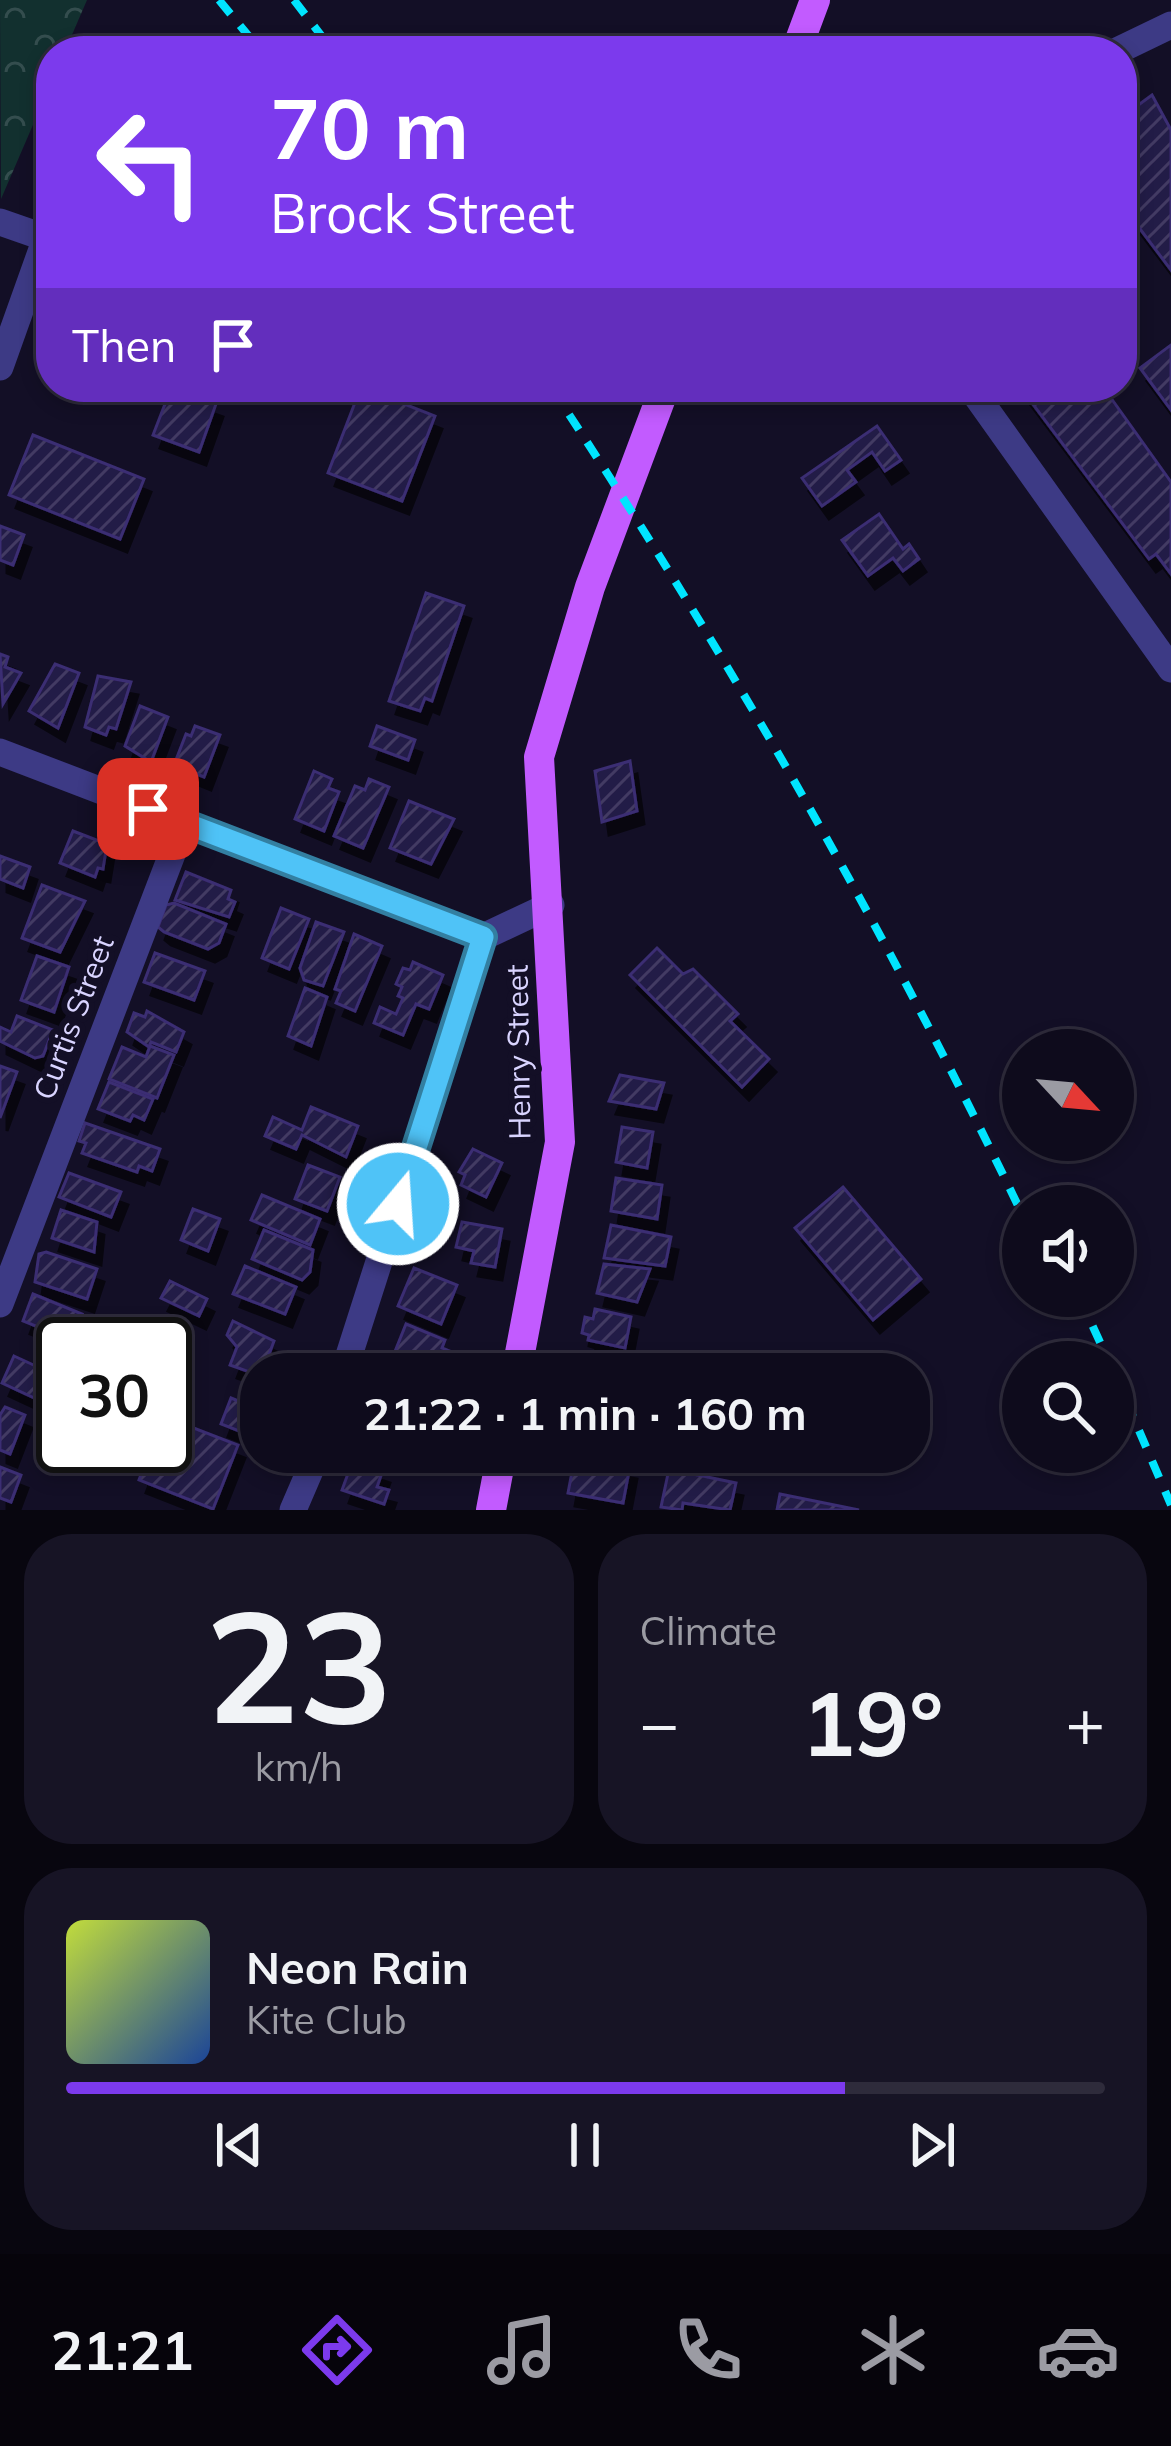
<!DOCTYPE html>
<meta charset="utf-8">
<style>
body{margin:0;font-family:Mulish,sans-serif;background:#171425;color:#f1f3f6;height:100vh;display:flex;flex-direction:column;font-size:45px;white-space:nowrap}
*{box-sizing:border-box;margin:0}
p{font-size:39px;color:#9b9ba3}
.icon{flex:none;width:66px;height:66px;fill:none;stroke:currentColor;stroke-width:2;stroke-linecap:round;stroke-linejoin:round}
.map{position:relative;height:1510px;overflow:hidden}
.drawer{display:flex;flex-direction:column;gap:24px;padding:24px;background:#08060f;flex:1}
.drawer>*{flex:none}
.guide{position:absolute;left:36px;top:36px;width:1101px;height:366px;border-radius:48px;box-shadow:0 6px 18px #0003,0 0 0 3px #2e2b3b;background:#7c3aed;color:#fff;overflow:hidden}
.needle{width:78px;rotate:116deg}
.buttons{position:absolute;left:1002px;top:1029px;display:grid;gap:24px}
.buttons a{display:grid;place-items:center;width:132px;height:132px;border-radius:50%;background:#0e0b1c;box-shadow:0 6px 18px #0003,0 0 0 3px #2e2b3b;font-size:60px}
.speed{position:absolute;left:36px;top:1317px;display:flex;gap:24px;font-size:60px;font-weight:700;text-align:center}
.speed>*{display:grid;place-content:center;width:156px;height:156px;border-radius:50%;background:#0e0b1c;box-shadow:0 6px 18px #0003,0 0 0 3px #2e2b3b;line-height:1}
.speed .limit{border:6px solid #111;border-radius:18px;background:#fff;color:#111}
.pin{position:absolute;display:grid;place-items:center;width:102px;height:102px;color:#fff;margin:-51px;border-radius:24px;box-shadow:0 6px 18px #0006}
.me{position:absolute;width:132px;margin:-66px;rotate:18deg;stroke-linejoin:round;filter:drop-shadow(0 0 9px #0008)}
.turn{display:flex;align-items:center;gap:42px;height:252px;padding:0 36px;font-size:54px}
.turn .icon{width:156px;height:156px;stroke-width:2.5}
.turn b{display:block;font-size:84px;line-height:102px}
.then{display:flex;align-items:center;height:114px;padding:0 36px;background:#0003;gap:24px;font-size:45px}
.big{font-size:90px;font-weight:700;line-height:1.1}
.drawer .widget{flex:1;display:flex;flex-direction:column;justify-content:center;gap:18px;min-width:0;padding:0 42px;border-radius:48px;background:#171425}
.drawer .dial{align-items:center;gap:0}
.dial b{font-size:156px;line-height:1}
.song{display:flex;align-items:center;gap:36px}
.cover{width:144px;height:144px;border-radius:18px;background:linear-gradient(135deg,hsl(70 70% 55%),hsl(220 70% 35%))}
.played{height:12px;border-radius:6px;background:linear-gradient(90deg,#7c3aed 75%,#2e2b3b 75%)}
.keys{display:flex;justify-content:space-around;direction:ltr}
.heat{display:flex;justify-content:space-between;align-items:center;font-size:66px;direction:ltr}
.drawer .tiles{flex:1;display:grid;gap:24px;grid-template-columns:1fr 1fr}
.widget:last-child{grid-column:span 2}
.trip{position:absolute;left:240px;top:1353px;width:690px;height:120px;border-radius:48px;background:#0e0b1c;box-shadow:0 6px 18px #0003,0 0 0 3px #2e2b3b;font-weight:700;line-height:120px;text-align:center}
.tabs{display:flex;height:192px;justify-content:space-around;align-items:center;background:#06040b;color:#9b9ba3}
.tabs .icon{width:84px;height:84px}
.tabs .selected{color:#7c3aed}
.tabs b{font-size:54px;color:#f1f3f6}
.map>svg:first-child{display:block}
.park{fill:url(#park-crowns)}
.building{fill:url(#building-hatch);stroke:#3b2d73;stroke-width:3;filter:url(#shadow)}
.lines{fill:none;stroke-linecap:round;stroke-linejoin:round}
.minor{stroke:#3d3a85;stroke-width:27}
.major{stroke:#c25bff;stroke-width:30}
.rail{stroke:#00e5ff;stroke-width:8;stroke-dasharray:18 15;stroke-linecap:butt}
.route-casing{stroke:#337fa1;stroke-width:30}
.route{stroke:#4fc3f7;stroke-width:21}
.labels{text-anchor:middle;stroke-width:12;stroke-linejoin:round;paint-order:stroke}
.street-label{font-size:30px;fill:#d9d4ff;stroke:#130f26}
</style>
<div class="map">
<svg width="1171" height="1510" viewBox="0 0 1171 1510">
<defs>
<pattern id="park-crowns" width="20" height="18" patternUnits="userSpaceOnUse" patternTransform="scale(3)"><rect width="20" height="18" fill="#12302f"/><path d="M2 6a3 3 0 1 1 6 0M12 15a3 3 0 1 1 6 0" fill="none" stroke="#344d4e"/></pattern>
<pattern id="building-hatch" width="6" height="6" patternUnits="userSpaceOnUse" patternTransform="scale(3)"><rect width="6" height="6" fill="#241b47"/><path d="M-1 1l2-2M0 6l6-6M5 7l2-2" fill="none" stroke="#433b63"/></pattern>
<filter id="shadow"><feDropShadow dx="7" dy="13" stdDeviation="0" flood-color="#0009"/></filter>
</defs>
<rect width="100%" height="100%" fill="#130f26"/>
<polygon class="park" points="0,0 87,0 65,51 51,51 51,83 1,199"/>
<g class="building">
<polygon points="1152,95 1171,130 1171,270 1122,205 1134,192 1122,176 1122,164 1129,159 1122,150 1122,117"/>
<polygon points="1171,345 1171,410 1140,368"/>
<polygon points="160,387 206,387 202,399 216,404 199,452 153,435 170,391"/>
<polygon points="361,387 435,416 402,501 328,473"/>
<polygon points="1020,387 1103,387 1171,482 1171,574 1156,554 1149,559"/>
<polygon points="877,426 901,460 885,471 872,452 847,470 856,482 822,506 802,478"/>
<polygon points="33,435 144,479 120,539 9,495"/>
<polygon points="879,514 903,549 909,544 919,559 903,571 893,558 868,576 842,540"/>
<polygon points="0,526 24,535 13,565 0,560"/>
<polygon points="426,593 464,606 432,701 425,698 420,711 389,701"/>
<polygon points="0,654 8,657 5,667 21,673 3,704"/>
<polygon points="55,664 79,673 58,728 29,711"/>
<polygon points="98,676 131,682 116,729 109,727 106,735 85,727"/>
<polygon points="140,706 168,717 151,762 125,746"/>
<polygon points="195,726 220,735 204,777 174,765 186,734 191,736"/>
<polygon points="377,726 415,740 408,760 370,746"/>
<polygon points="630,761 637,811 602,822 595,771"/>
<polygon points="314,771 332,779 328,788 339,792 324,831 295,819"/>
<polygon points="369,779 389,787 363,848 334,836 355,786 365,790"/>
<polygon points="409,801 454,819 431,864 390,848"/>
<polygon points="73,831 107,844 103,869 98,868 95,877 60,863"/>
<polygon points="0,856 30,867 23,888 0,879"/>
<polygon points="186,872 231,890 228,899 235,902 229,917 175,900"/>
<polygon points="42,885 85,901 60,952 22,938"/>
<polygon points="174,903 226,924 219,943 208,949 164,932 158,927 166,905"/>
<polygon points="281,908 309,919 289,969 262,958"/>
<polygon points="316,922 344,932 323,986 304,980 300,968"/>
<polygon points="354,934 382,946 355,1011 336,1003 341,991 335,989"/>
<polygon points="657,948 683,974 693,969 738,1014 730,1021 769,1059 742,1087 630,975"/>
<polygon points="155,953 205,971 194,1000 144,982"/>
<polygon points="37,956 69,967 54,1012 21,1000"/>
<polygon points="413,962 443,975 429,1009 416,1004 403,1035 374,1023 380,1007 396,1014 403,998 398,996 402,987 396,984 403,968 410,970"/>
<polygon points="305,988 327,997 311,1046 288,1036"/>
<polygon points="147,1011 184,1032 176,1052 151,1042 149,1047 127,1032 134,1013 145,1017"/>
<polygon points="17,1016 53,1030 43,1056 35,1058 0,1041 0,1027 11,1032"/>
<polygon points="150,1046 174,1055 157,1098 109,1079 122,1047 146,1057"/>
<polygon points="0,1066 17,1072 0,1118"/>
<polygon points="620,1075 664,1083 656,1109 609,1101"/>
<polygon points="109,1082 153,1099 144,1120 133,1115 130,1121 98,1109"/>
<polygon points="311,1107 358,1126 346,1157 302,1135 296,1149 265,1136 273,1117 302,1130"/>
<polygon points="85,1123 160,1149 152,1171 139,1166 137,1172 82,1153 86,1143 79,1141"/>
<polygon points="622,1127 653,1132 647,1168 616,1162"/>
<polygon points="473,1149 502,1163 486,1197 461,1185 465,1175 459,1172"/>
<polygon points="308,1165 340,1177 327,1211 295,1199"/>
<polygon points="69,1173 121,1192 111,1217 59,1197"/>
<polygon points="616,1178 662,1185 657,1219 611,1211"/>
<polygon points="843,1187 921,1279 873,1320 795,1228"/>
<polygon points="262,1195 320,1219 310,1245 251,1220"/>
<polygon points="193,1209 220,1219 208,1251 181,1240"/>
<polygon points="61,1210 97,1222 94,1252 52,1238"/>
<polygon points="462,1222 502,1229 495,1267 471,1263 474,1251 456,1247"/>
<polygon points="611,1225 671,1237 665,1266 604,1258"/>
<polygon points="264,1230 313,1250 310,1272 302,1280 252,1259"/>
<polygon points="46,1252 97,1269 87,1299 35,1282 39,1254"/>
<polygon points="604,1264 650,1269 637,1302 597,1293"/>
<polygon points="245,1266 296,1287 285,1314 233,1294"/>
<polygon points="414,1268 457,1285 441,1324 398,1306"/>
<polygon points="170,1281 207,1299 199,1316 161,1298"/>
<polygon points="33,1294 82,1314 68,1339 23,1321"/>
<polygon points="595,1309 631,1317 625,1348 588,1340 589,1335 582,1333 585,1317 593,1319"/>
<polygon points="233,1321 274,1341 261,1376 230,1365 237,1347 227,1335"/>
<polygon points="406,1324 445,1340 442,1348 452,1352 448,1361 439,1358 445,1365 441,1374 400,1367 404,1358 394,1354"/>
<polygon points="14,1356 55,1375 43,1402 2,1383"/>
<polygon points="231,1398 261,1410 252,1436 221,1424"/>
<polygon points="5,1407 25,1415 10,1454 0,1450 0,1415"/>
<polygon points="165,1417 238,1445 213,1509 139,1480 152,1446 165,1446"/>
<polygon points="575,1456 630,1466 623,1503 568,1493"/>
<polygon points="353,1460 383,1470 377,1487 389,1490 384,1504 342,1490"/>
<polygon points="0,1467 21,1475 11,1502 0,1498"/>
<polygon points="669,1469 736,1483 730,1510 683,1503 682,1510 661,1507"/>
<polygon points="780,1494 859,1510 777,1510"/>
</g>
<g class="lines">
<g class="minor">
<polyline points="1117,51 1171,25"/>
<polyline points="0,222 46,238"/>
<polyline points="0,367 51,224"/>
<polyline points="970,387 1171,669"/>
<polyline points="0,752 483,937 551,905"/>
<polyline points="0,1304 184,823"/>
<polyline points="343,1374 483,937"/>
<polyline points="293,1510 318,1452"/>
</g>
<g class="major">
<polyline points="796,51 815,0"/>
<polyline points="516,1374 560,1142 539,757 590,587 665,387"/>
<polyline points="491,1510 502,1452"/>
</g>
<g class="rail">
<polyline points="219,0 261,51"/>
<polyline points="294,0 333,51"/>
<path d="M551 387C726 652 885 928 1023 1216"/>
<polyline points="1079,1296 1109,1362"/>
<polyline points="1113,1370 1171,1505"/>
</g>
</g>
<g class="lines">
<g class="route-casing">
<polyline id="route" points="148,809 483,937 398,1204"/>
</g>
<use href="#route" class="route"/>
</g>
<g class="labels">
<g class="street-label">
<text transform="translate(74 1018) rotate(-69)" y="10">Curtis Street</text>
<text transform="translate(519 1052) rotate(-91)" y="10">Henry Street</text>
</g>
</g>
</svg>
<div class="buttons">
<a><svg class="needle" viewBox="-14 -14 28 28"><path d="M0-13l5 13h-10z" fill="#e53935"/><path d="M0 13l5-13h-10z" fill="#9b9ba3"/></svg></a>
<a><svg class="icon" aria-label="sound" viewBox="0 0 24 24"><path d="M4 9h4l5-4v14l-5-4H4zM17 9q2 3 0 6"/></svg></a>
<a><svg class="icon" aria-label="search" viewBox="0 0 24 24"><circle cx="10" cy="10" r="6"/><path d="M15 15l6 6"/></svg></a>
</div>
<div class="speed"><div class="limit">30</div></div>
<div class="pin" style="left:148px;top:809px;background:#d93025"><svg class="icon" aria-label="arrive" viewBox="0 0 24 24"><path d="M6 21V4h12l-3 4 3 4H6"/></svg></div>
<svg class="me" style="left:398px;top:1204px" viewBox="-20 -20 40 40"><circle r="17" fill="#4fc3f7" stroke="#fff" stroke-width="3"/><path d="M0-11L8 9 0 5-8 9z" fill="#fff"/></svg>
<div class="trip">21:22 · 1 min · 160 m</div>
<div class="guide">
<div class="turn"><svg class="icon" aria-label="left" viewBox="0 0 24 24"><path d="M17 20v-9H6M10 6l-5 5 5 5"/></svg><div><b>70 m</b>Brock Street</div></div>
<div class="then">Then<svg class="icon" aria-label="arrive" viewBox="0 0 24 24"><path d="M6 21V4h12l-3 4 3 4H6"/></svg></div>
</div>
</div>
<section class="drawer">
<div class="tiles">
<div class="widget dial"><b>23</b><p>km/h</p></div>
<div class="widget"><p>Climate</p>
<div class="heat"><a>−</a><b class="big">19°</b><a>+</a></div>
</div>
<div class="widget">
<div class="song"><i class="cover"></i><div><b>Neon Rain</b><p>Kite Club</p></div></div>
<div class="played"></div>
<div class="keys"><svg class="icon" aria-label="previous" viewBox="0 0 24 24"><path d="M18 5L8 12l10 7zM5 5v14"/></svg><svg class="icon" aria-label="pause" viewBox="0 0 24 24"><path d="M8 5v14M16 5v14"/></svg><svg class="icon" aria-label="next" viewBox="0 0 24 24"><path d="M6 5l10 7-10 7zM19 5v14"/></svg></div>
</div>
</div>
</section>
<nav class="tabs">
<b>21:21</b>
<svg class="icon selected" aria-label="directions" viewBox="0 0 24 24"><path d="M12 3l9 9-9 9-9-9zM9 14v-3h6M13 9l2 2-2 2"/></svg>
<svg class="icon" aria-label="music" viewBox="0 0 24 24"><path d="M9 18V5l10-2v13"/><circle cx="6" cy="18" r="3"/><circle cx="16" cy="16" r="3"/></svg>
<svg class="icon" aria-label="phone" viewBox="0 0 24 24"><path d="M5 4h4l2 5-3 2q2 4 5 5l2-3 5 2v4C11 20 4 13 5 4z"/></svg>
<svg class="icon" aria-label="climate" viewBox="0 0 24 24"><path d="M12 3v18M4 7l16 10M4 17L20 7"/></svg>
<svg class="icon" aria-label="car" viewBox="0 0 24 24"><path d="M5 17H2v-5l4-1 3-4h7l3 4 3 1v5h-3M9 17h6M6 11h13"/><circle cx="7" cy="17" r="2"/><circle cx="17" cy="17" r="2"/></svg>
</nav>
